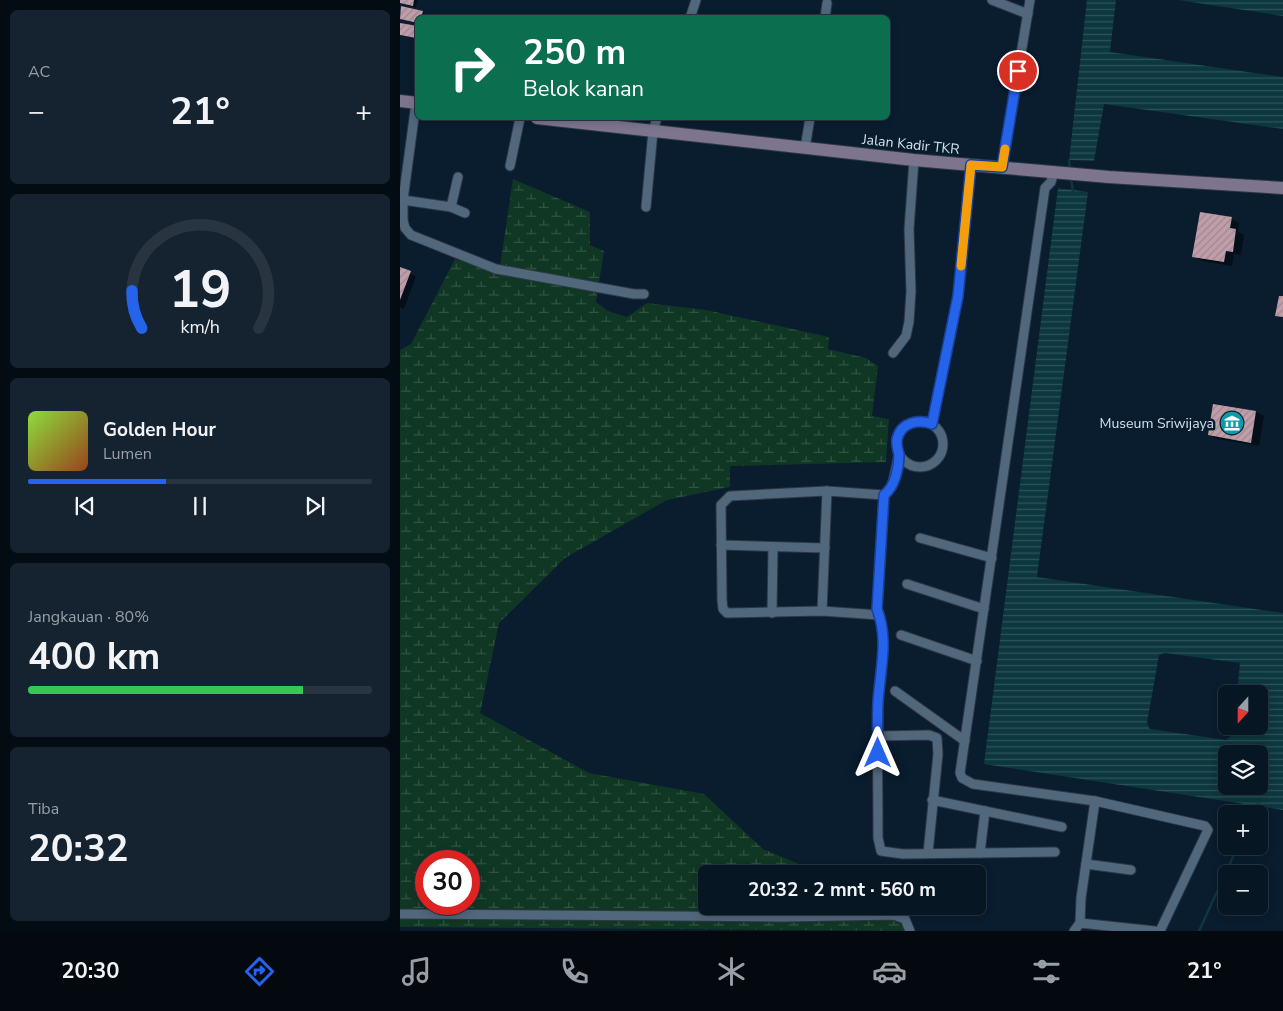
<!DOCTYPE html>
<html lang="id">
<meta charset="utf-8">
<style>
body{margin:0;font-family:"Nunito Sans",sans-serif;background:#152330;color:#f1f3f6;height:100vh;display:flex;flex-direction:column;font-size:19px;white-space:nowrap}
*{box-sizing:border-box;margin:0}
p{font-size:16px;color:#989fa6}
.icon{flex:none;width:28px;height:28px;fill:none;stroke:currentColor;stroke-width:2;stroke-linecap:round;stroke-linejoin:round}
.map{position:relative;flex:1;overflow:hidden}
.details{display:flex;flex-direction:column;gap:10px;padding:10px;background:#040c13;width:400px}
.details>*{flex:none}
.banner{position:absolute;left:15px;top:15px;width:475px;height:105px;border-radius:8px;box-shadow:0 2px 8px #0003,0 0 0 1px #283541;background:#0b6e4f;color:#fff;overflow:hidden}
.needle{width:32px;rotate:201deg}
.tools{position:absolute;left:818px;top:685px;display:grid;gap:10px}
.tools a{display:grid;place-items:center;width:50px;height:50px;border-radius:8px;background:#071623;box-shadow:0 2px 8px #0003,0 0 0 1px #283541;font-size:25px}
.speed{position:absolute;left:15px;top:850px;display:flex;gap:10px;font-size:25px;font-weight:700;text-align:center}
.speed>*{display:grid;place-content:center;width:65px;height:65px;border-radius:50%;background:#071623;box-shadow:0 2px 8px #0003,0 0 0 1px #283541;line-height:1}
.speed .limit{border:8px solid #d22;background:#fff;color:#111}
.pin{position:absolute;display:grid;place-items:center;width:42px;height:42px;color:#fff;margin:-21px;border:2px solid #fff;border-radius:50%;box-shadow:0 1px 5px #0007}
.me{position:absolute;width:55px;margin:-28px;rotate:0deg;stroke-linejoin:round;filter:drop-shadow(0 0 4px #0008)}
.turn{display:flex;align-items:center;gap:18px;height:105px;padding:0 25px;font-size:22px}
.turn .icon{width:65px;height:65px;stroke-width:2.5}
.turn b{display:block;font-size:35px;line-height:42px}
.big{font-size:38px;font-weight:700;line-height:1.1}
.details .widget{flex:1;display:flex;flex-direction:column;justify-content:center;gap:8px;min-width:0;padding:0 18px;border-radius:8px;background:#152330}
.details .dial{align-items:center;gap:0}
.dial svg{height:130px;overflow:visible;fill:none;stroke:#283541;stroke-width:7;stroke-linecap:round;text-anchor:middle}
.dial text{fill:#f1f3f6;stroke:none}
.song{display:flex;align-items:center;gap:15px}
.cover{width:60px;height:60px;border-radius:8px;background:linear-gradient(135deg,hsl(90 70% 55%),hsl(20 70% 35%))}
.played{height:5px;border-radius:2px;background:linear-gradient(90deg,#2563eb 40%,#283541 40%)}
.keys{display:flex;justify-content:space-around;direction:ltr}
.heat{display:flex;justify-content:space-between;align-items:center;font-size:28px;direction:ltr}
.charge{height:8px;border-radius:4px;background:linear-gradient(90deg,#34c759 80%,#283541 0)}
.trip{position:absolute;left:298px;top:865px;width:288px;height:50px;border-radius:8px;background:#071623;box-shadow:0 2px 8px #0003,0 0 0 1px #283541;font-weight:700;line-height:50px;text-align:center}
.tabs{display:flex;height:80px;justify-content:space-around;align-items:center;background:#03090e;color:#989fa6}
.tabs .icon{width:35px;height:35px}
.tabs .selected{color:#2563eb}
.tabs b{font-size:22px;color:#f1f3f6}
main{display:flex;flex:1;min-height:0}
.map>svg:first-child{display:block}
.wetland{fill:url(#wetland-marsh);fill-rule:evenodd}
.water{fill:url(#water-rules);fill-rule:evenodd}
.shadow{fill:#0007}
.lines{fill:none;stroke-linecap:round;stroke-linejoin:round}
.stream{stroke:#0c373e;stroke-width:2.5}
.building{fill:url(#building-hatch)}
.street-casing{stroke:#2e3745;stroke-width:11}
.secondary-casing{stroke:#2e3745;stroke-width:14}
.street{stroke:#51677c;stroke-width:9}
.secondary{stroke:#7d758d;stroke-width:12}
.route-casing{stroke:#184099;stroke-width:12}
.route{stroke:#2563eb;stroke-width:9}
.slow{stroke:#f59e0b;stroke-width:9}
.labels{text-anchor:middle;stroke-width:5;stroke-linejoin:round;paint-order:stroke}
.street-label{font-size:14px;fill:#d3e0ec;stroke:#091d2f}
.poi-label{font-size:14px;fill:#d3e0ec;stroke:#091d2f;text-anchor:end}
</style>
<main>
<section class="details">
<div class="widget"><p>AC</p>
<div class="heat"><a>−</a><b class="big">21°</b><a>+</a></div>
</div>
<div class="widget dial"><svg viewBox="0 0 100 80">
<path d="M14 69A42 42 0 1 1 86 69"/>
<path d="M14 69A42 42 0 0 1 8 46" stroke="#2563eb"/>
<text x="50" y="56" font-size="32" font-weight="700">19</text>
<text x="50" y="72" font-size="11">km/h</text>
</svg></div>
<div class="widget">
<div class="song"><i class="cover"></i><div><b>Golden Hour</b><p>Lumen</p></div></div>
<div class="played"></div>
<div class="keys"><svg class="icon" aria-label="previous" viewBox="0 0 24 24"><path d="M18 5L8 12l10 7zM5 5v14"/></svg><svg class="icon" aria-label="pause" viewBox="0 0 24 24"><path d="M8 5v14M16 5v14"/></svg><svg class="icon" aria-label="next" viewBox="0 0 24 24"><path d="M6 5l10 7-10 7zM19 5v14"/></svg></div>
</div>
<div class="widget"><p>Jangkauan · 80%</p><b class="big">400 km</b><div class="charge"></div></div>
<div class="widget"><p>Tiba</p><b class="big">20:32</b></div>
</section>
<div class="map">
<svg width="883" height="931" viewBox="0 0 883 931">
<defs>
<pattern id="wetland-marsh" width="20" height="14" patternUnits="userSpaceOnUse" patternTransform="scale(1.25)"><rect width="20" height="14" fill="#103723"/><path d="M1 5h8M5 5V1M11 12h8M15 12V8" fill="none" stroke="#325443"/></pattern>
<pattern id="water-rules" width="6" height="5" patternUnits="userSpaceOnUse" patternTransform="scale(1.25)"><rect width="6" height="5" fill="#0c373e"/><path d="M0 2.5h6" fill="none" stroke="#2e545a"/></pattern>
<pattern id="building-hatch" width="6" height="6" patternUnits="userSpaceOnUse" patternTransform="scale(1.25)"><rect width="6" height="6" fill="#bf9ea9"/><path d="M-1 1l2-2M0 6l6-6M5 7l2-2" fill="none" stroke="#9f8790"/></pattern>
</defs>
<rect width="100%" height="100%" fill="#091d2f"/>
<path class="wetland" d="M113 179 190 212V245L204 251 196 302 208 311 227 317 247 303 306 310 429 337 428 349 466 358 478 366 472 416 489 419 486 462 330 466V487L267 500 165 558 99 623 80 713 189 773 304 794 363 849 423 874H306V906H481L511 931 0 927V350L11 344 55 259 99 273ZM26 861H69V904H26Z"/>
<g class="water">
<polygon points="687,0 716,0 710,52 883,77 883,129 704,104 694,161 669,160"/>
<polygon points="778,0 883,0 883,16"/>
<path d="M658 188 688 192 637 577 883 613V810L584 764ZM765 653 840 663 837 694H859V726H832L830 737 826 740 750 729 747 723 759 655ZM826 754H859V786H826Z"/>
</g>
<g class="shadow">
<polygon points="1,0 18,0 16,7 4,4"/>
<polygon points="2,8 22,12 26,14 25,18 18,18 18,23 3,20 0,19"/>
<polygon points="0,24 18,27 18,38 0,36"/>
<polygon points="831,219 839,223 838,232 844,235 841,255 834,254 832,266 802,261 794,256"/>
<polygon points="0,269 16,276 4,309 0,307"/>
<polygon points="856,412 864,416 859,446 817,439 809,435"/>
</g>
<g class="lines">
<g class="stream">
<polyline points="669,160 670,170"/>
<polyline points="671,178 673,193"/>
<polyline points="853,814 858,804"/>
<polyline points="799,931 838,846"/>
</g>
</g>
<g class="building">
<polygon points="0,0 14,0 13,6 0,3"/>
<polygon points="1,6 23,11 21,18 18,18 18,23 0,19"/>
<polygon points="0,23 18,26 16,38 0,35"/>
<polygon points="800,212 832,217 830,228 836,229 833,252 826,251 824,262 792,257"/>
<polygon points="0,267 11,271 0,300"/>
<polygon points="879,296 883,296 883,317 875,316"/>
<polygon points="813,404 856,411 851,443 808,435"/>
</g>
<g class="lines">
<g class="street-casing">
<g id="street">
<polyline points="592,0 628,14"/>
<polyline points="290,18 296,0"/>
<polyline points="425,18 427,3"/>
<polyline points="16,103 3,200 3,220 5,228 11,235 96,269 234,294 244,294"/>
<polyline points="405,148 410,118"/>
<polyline points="110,166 120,118"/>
<polyline points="602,167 630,0"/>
<polyline points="654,171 651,182 645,188 560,773 562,778 573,784 695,801 805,826 808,830 806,834 760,931"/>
<polyline points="3,200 51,207 58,177"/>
<polyline points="51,207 65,213"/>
<polyline points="246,207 253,131 257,118"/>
<polyline points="493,353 506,336 509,322 511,291 509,229 514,160"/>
<circle cx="520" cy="444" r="23"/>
<polyline points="532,424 558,296 571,165"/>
<path d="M484 495 477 609C489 640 479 672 478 704 477 748 478 793 478 838L481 851 503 854 655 852"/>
<polyline points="520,538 592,558"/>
<polyline points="321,545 425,548"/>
<polyline points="507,584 584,609"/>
<polyline points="422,611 427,491"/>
<polyline points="372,613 373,547"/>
<polyline points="479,615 422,611 327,613 323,609 322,600 321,505 330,496 427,491 484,495 492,486 499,454"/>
<polyline points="501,635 577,661"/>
<polyline points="495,691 565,741"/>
<polyline points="478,736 529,735 537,738 538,754 528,853"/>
<polyline points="532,800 662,827"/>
<polyline points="580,853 585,811"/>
<polyline points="686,864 731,870"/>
<polyline points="0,914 384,917 494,915 505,919 510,931"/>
<polyline points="680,923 681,898 695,801"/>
<polyline points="674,931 680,923 755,931"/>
</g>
</g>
<g class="secondary-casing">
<g id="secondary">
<polyline points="0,101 18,103"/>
<polyline points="137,118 514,160 709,177 883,188"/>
</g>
</g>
<use href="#street" class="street"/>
<use href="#secondary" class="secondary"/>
</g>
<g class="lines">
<g class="route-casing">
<path id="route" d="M478 753C478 736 477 719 478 702 480 671 489 639 477 609L484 495C495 487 499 467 499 455 498 449 496 445 497 439 501 422 519 419 532 424L558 296 571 165 602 167 618 71"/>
</g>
<use href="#route" class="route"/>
<polyline class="slow" points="561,266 571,165 602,167 605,149"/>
</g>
<defs>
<g id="museum-disc" transform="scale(1.25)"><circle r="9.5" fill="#0f9aa8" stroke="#091d2f"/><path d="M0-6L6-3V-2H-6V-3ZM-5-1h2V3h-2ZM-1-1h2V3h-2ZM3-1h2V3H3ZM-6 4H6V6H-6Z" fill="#fff"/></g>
</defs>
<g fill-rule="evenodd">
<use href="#museum-disc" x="832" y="423"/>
</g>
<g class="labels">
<g class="street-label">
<text transform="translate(511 144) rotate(6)" y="5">Jalan Kadir TKR</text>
</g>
<g class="poi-label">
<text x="814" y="428">Museum Sriwijaya</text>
</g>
</g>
</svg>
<div class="tools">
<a><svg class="needle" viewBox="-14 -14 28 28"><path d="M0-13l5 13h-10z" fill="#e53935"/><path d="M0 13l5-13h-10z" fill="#989fa6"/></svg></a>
<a><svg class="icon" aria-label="layers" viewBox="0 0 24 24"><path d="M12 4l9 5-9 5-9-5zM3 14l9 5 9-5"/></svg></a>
<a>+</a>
<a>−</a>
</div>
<div class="speed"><div class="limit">30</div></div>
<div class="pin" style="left:618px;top:71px;background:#d93025"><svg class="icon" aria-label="arrive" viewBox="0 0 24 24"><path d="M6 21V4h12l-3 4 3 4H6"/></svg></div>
<svg class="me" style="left:478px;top:753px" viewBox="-20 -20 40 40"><path d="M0-17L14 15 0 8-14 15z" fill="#2563eb" stroke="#fff" stroke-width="4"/></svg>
<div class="trip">20:32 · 2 mnt · 560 m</div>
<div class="banner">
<div class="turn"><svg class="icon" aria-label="right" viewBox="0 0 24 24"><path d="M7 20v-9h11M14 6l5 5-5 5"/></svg><div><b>250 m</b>Belok kanan</div></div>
</div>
</div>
</main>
<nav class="tabs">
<b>20:30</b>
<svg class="icon selected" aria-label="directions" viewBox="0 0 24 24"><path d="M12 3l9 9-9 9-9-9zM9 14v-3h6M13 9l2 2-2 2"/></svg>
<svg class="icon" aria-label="music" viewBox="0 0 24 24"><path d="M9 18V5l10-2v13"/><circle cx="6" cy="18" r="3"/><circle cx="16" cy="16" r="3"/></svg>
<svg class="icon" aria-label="phone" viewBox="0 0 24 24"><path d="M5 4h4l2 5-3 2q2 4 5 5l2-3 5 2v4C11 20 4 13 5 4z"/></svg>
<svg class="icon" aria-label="climate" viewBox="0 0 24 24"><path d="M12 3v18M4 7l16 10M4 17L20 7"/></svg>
<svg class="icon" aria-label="car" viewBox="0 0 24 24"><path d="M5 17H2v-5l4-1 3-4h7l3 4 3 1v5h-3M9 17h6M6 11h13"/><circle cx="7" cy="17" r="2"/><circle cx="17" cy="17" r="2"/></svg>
<svg class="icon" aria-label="filters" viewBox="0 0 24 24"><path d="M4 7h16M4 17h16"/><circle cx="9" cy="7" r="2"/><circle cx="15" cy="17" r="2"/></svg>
<b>21°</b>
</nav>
